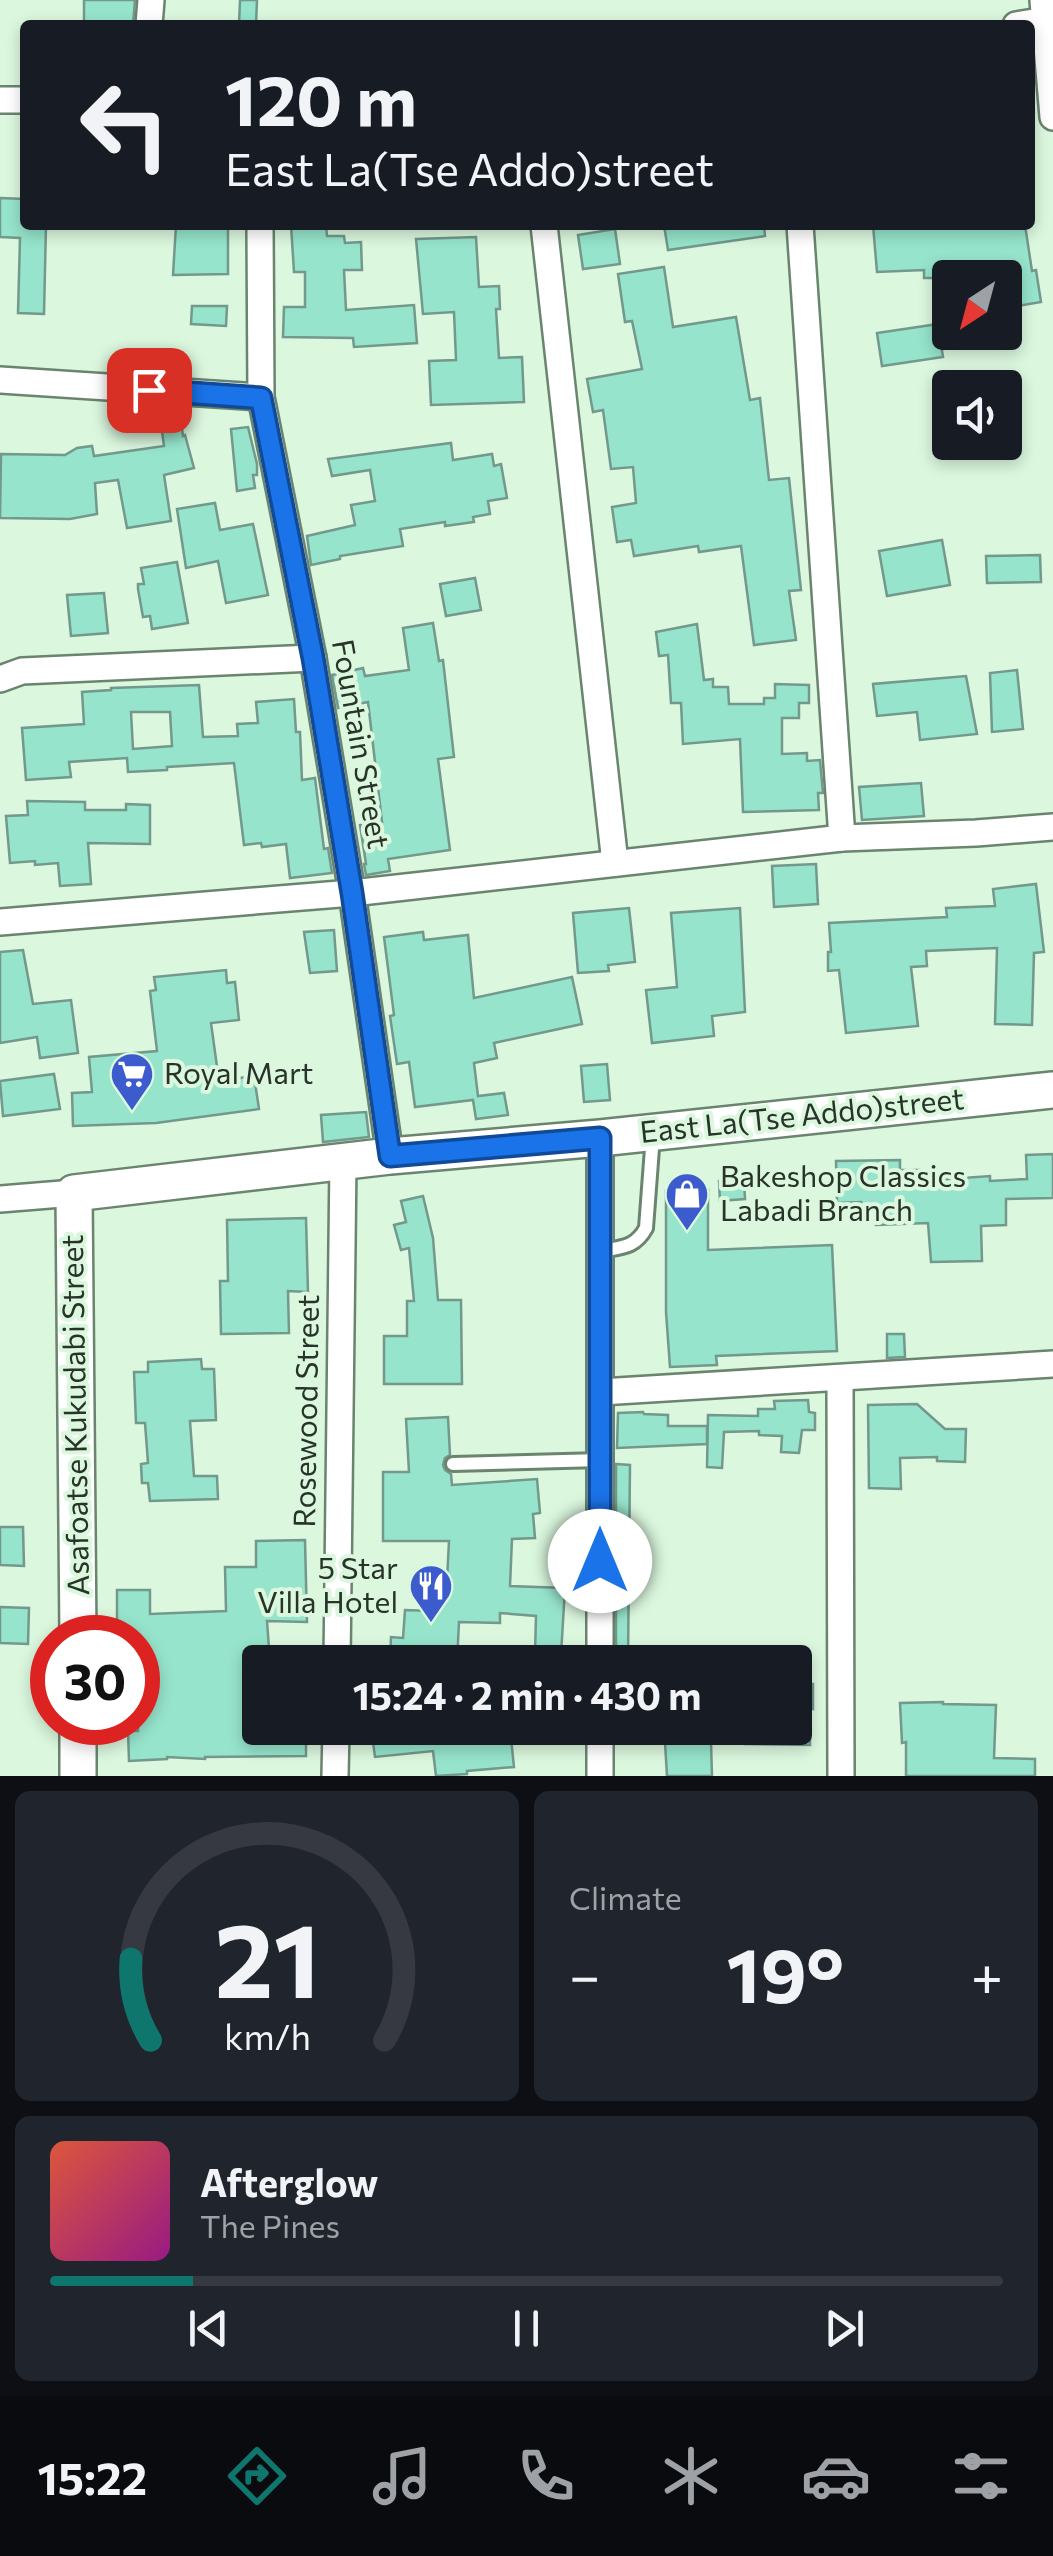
<!DOCTYPE html>
<meta charset="utf-8">
<style>
body{margin:0;font-family:Commissioner,sans-serif;background:#20242c;color:#f1f3f6;height:100vh;display:flex;flex-direction:column;font-size:38px;white-space:nowrap}
*{box-sizing:border-box;margin:0}
p{font-size:32px;color:#9ea1a6}
.icon{flex:none;width:55px;height:55px;fill:none;stroke:currentColor;stroke-width:2;stroke-linecap:round;stroke-linejoin:round}
.map{position:relative;height:1776px;overflow:hidden}
.drawer{display:flex;flex-direction:column;gap:15px;padding:15px;background:#0d0f14;flex:1}
.drawer>*{flex:none}
.hud{position:absolute;left:20px;top:20px;width:1015px;height:210px;border-radius:10px;box-shadow:0 5px 15px #0003;background:#171b24;color:#f1f3f6;overflow:hidden}
.needle{width:65px;rotate:216deg}
.controls{position:absolute;left:932px;top:260px;display:grid;gap:20px}
.controls a{display:grid;place-items:center;width:90px;height:90px;border-radius:10px;background:#171b24;box-shadow:0 5px 15px #0003;font-size:50px}
.speed{position:absolute;left:30px;top:1615px;display:flex;gap:20px;font-size:50px;font-weight:700;text-align:center}
.speed>*{display:grid;place-content:center;width:130px;height:130px;border-radius:50%;background:#171b24;box-shadow:0 5px 15px #0003;line-height:1}
.speed .limit{border:15px solid #d22;background:#fff;color:#111}
.pin{position:absolute;display:grid;place-items:center;width:85px;height:85px;color:#fff;margin:-42px;border-radius:20px;box-shadow:0 5px 15px #0006}
.me{position:absolute;width:110px;margin:-55px;rotate:0deg;stroke-linejoin:round;filter:drop-shadow(0 0 8px #0008)}
.turn{display:flex;align-items:center;gap:35px;height:210px;padding:0 40px;font-size:45px}
.turn .icon{width:130px;height:130px;stroke-width:2.5}
.turn b{display:block;font-size:70px;line-height:85px}
.big{font-size:75px;font-weight:700;line-height:1.1}
.drawer .tile{flex:1;display:flex;flex-direction:column;justify-content:center;gap:15px;min-width:0;padding:0 35px;border-radius:15px;background:#20242c}
.drawer .dial{align-items:center;gap:0}
.dial svg{height:260px;overflow:visible;fill:none;stroke:#363941;stroke-width:7;stroke-linecap:round;text-anchor:middle}
.dial text{fill:#f1f3f6;stroke:none}
.song{display:flex;align-items:center;gap:30px}
.cover{width:120px;height:120px;border-radius:15px;background:linear-gradient(135deg,hsl(10 70% 55%),hsl(310 70% 35%))}
.played{height:10px;border-radius:5px;background:linear-gradient(90deg,#0f766e 15%,#363941 15%)}
.keys{display:flex;justify-content:space-around;direction:ltr}
.heat{display:flex;justify-content:space-between;align-items:center;font-size:55px;direction:ltr}
.drawer .tiles{flex:1;display:grid;gap:15px;grid-template-columns:1fr 1fr}
.tile:last-child{grid-column:span 2}
.trip{position:absolute;left:242px;top:1645px;width:570px;height:100px;border-radius:10px;background:#171b24;box-shadow:0 5px 15px #0003;font-weight:700;line-height:100px;text-align:center}
.menu{display:flex;height:160px;justify-content:space-around;align-items:center;background:#090b0e;color:#9ea1a6}
.menu .icon{width:70px;height:70px}
.menu .active{color:#0f766e}
.menu b{font-size:45px;color:#f1f3f6}
.map>svg:first-child{display:block}
.building{fill:#96e4cb;stroke:#73988c;stroke-width:2.5;fill-rule:evenodd}
.lines{fill:none;stroke-linecap:round;stroke-linejoin:round}
.lane-casing{stroke:#6a846e;stroke-width:18}
.street-casing{stroke:#6a846e;stroke-width:30}
.secondary-casing{stroke:#6a846e;stroke-width:40}
.lane{stroke:#fff;stroke-width:12}
.street{stroke:#fff;stroke-width:25}
.secondary{stroke:#fff;stroke-width:35}
.route-casing{stroke:#114b97;stroke-width:25}
.route{stroke:#1a73e8;stroke-width:18}
.labels{text-anchor:middle;stroke-width:8;stroke-linejoin:round;paint-order:stroke}
.street-label{font-size:30px;fill:#283329;stroke:#dbf7de}
.poi-label{font-size:30px;fill:#283329;stroke:#dbf7de;text-anchor:start}
</style>
<div class="map">
<svg width="1053" height="1776" viewBox="0 0 1053 1776">
<rect width="100%" height="100%" fill="#dbf7de"/>
<g class="building">
<polygon points="84,0 135,0 133,25 84,25"/>
<polygon points="240,0 257,0 256,25 239,25"/>
<polygon points="0,198 25,199 25,225 46,225 44,314 18,313 20,238 0,237"/>
<polygon points="176,225 228,225 228,274 173,275"/>
<polygon points="291,225 326,225 327,236 344,236 345,243 361,242 362,270 344,270 346,310 414,305 417,343 354,347 353,338 283,337 284,307 305,307 305,272 294,272"/>
<polygon points="664,225 764,225 765,236 668,250"/>
<polygon points="873,225 1025,225 1032,271 1036,270 1041,302 1005,308 1005,278 924,278 924,270 877,272"/>
<polygon points="615,229 620,264 583,269 578,235"/>
<polygon points="476,237 479,287 499,286 500,309 496,309 499,358 522,357 524,402 431,405 429,361 456,360 454,312 423,314 416,239"/>
<polygon points="664,267 673,327 736,317 750,400 760,398 769,480 789,478 801,590 789,591 796,640 754,645 741,546 699,552 698,546 634,556 631,540 617,542 612,507 636,503 633,467 611,469 603,410 593,412 587,379 642,369 632,321 625,322 618,274"/>
<polygon points="192,306 227,306 226,326 191,324"/>
<polygon points="938,324 943,357 882,366 877,333"/>
<polygon points="181,421 183,436 185,435 194,468 164,475 171,521 127,528 118,480 95,483 97,514 70,519 0,518 1,454 65,455 77,448 92,446 94,456 164,446 161,424"/>
<polygon points="248,427 257,464 257,475 253,475 255,488 237,491 231,429"/>
<polygon points="451,443 453,460 492,454 494,466 501,464 507,498 488,501 490,514 473,517 474,522 445,526 445,522 400,529 403,546 340,556 340,559 311,565 307,536 355,525 351,505 375,501 370,470 332,476 328,459"/>
<polygon points="215,503 220,530 253,524 268,595 226,603 218,561 186,568 177,509"/>
<polygon points="942,540 950,585 887,596 879,551"/>
<polygon points="1040,555 1041,582 987,583 986,556"/>
<polygon points="177,562 188,623 152,629 150,616 143,617 138,589 138,584 144,584 141,568"/>
<polygon points="475,578 481,610 446,616 440,584"/>
<polygon points="104,593 108,633 71,636 67,595"/>
<polygon points="433,623 439,661 443,660 454,757 438,759 450,850 388,859 390,871 366,875 364,864 366,864 360,825 382,822 368,702 338,708 332,675 363,668 365,676 409,670 403,628"/>
<polygon points="697,624 704,680 713,679 713,687 728,687 729,704 764,704 764,698 775,698 775,684 809,685 809,703 799,703 799,718 782,718 782,754 807,753 807,761 820,760 823,793 818,793 819,810 743,812 740,739 683,744 681,703 671,703 668,655 659,656 656,632"/>
<polygon points="1017,670 1023,729 992,732 990,673"/>
<polygon points="966,676 977,734 920,740 917,712 877,716 873,684"/>
<path d="M199 685 203 737 238 736 237 724 258 723 256 702 294 699 296 732H300L302 780 315 778 324 849 328 848 332 873 290 878 286 844 262 847 261 843 244 845 234 763 167 767V770L128 772 127 758 69 762 71 777 26 780 22 728 84 724 82 692 111 690V688ZM131 712H170L172 746 133 749Z"/>
<polygon points="921,783 924,816 862,820 859,787"/>
<polygon points="27,801 85,802 85,810 126,810 126,804 150,805 150,844 88,843 91,884 60,886 58,863 35,865 35,861 10,863 6,816 28,815"/>
<polygon points="816,864 818,904 774,907 772,866"/>
<polygon points="1036,884 1044,952 1034,953 1032,1025 995,1024 997,948 926,951 927,966 911,967 918,1026 846,1033 839,970 828,971 828,952 831,952 829,923 947,917 946,908 995,906 993,889"/>
<polygon points="629,908 635,962 608,965 609,971 578,973 573,913"/>
<polygon points="740,908 745,1012 712,1016 714,1036 652,1043 646,990 677,987 671,913"/>
<polygon points="334,930 337,971 310,973 304,932"/>
<polygon points="423,932 424,940 468,935 474,998 572,977 582,1024 494,1043 497,1058 474,1063 478,1096 504,1093 508,1115 476,1119 473,1100 415,1107 409,1062 397,1064 390,1016 394,1015 384,937"/>
<polygon points="23,950 33,1004 71,1000 78,1053 40,1058 37,1037 0,1043 0,952"/>
<polygon points="226,970 227,983 235,982 239,1020 211,1023 219,1081 254,1076 259,1109 156,1123 73,1126 72,1093 92,1092 89,1057 157,1051 150,991 156,990 154,977"/>
<polygon points="607,1064 610,1100 584,1102 581,1066"/>
<polygon points="54,1074 60,1109 3,1116 0,1081"/>
<polygon points="366,1112 369,1137 323,1142 321,1115"/>
<polygon points="1053,1154 1053,1198 1006,1199 1006,1225 981,1226 982,1261 931,1262 928,1223 876,1225 875,1208 861,1209 861,1202 837,1203 836,1161 900,1160 900,1170 921,1170 921,1181 990,1176 990,1181 1027,1179 1026,1155"/>
<polygon points="744,1180 745,1199 720,1201 719,1181"/>
<polygon points="708,1190 708,1250 832,1245 837,1351 716,1356 717,1365 670,1367 666,1312 666,1191"/>
<polygon points="423,1196 433,1238 438,1300 461,1300 462,1384 384,1384 384,1336 407,1336 407,1301 414,1301 409,1248 401,1250 394,1225 406,1222 401,1201"/>
<polygon points="306,1218 308,1292 288,1291 289,1333 221,1334 220,1281 228,1281 227,1220"/>
<polygon points="887,1334 904,1334 905,1357 887,1358"/>
<polygon points="201,1359 202,1369 214,1369 216,1420 190,1421 194,1476 217,1476 218,1499 150,1501 148,1483 142,1483 141,1464 148,1463 145,1423 136,1423 134,1372 148,1372 148,1362"/>
<polygon points="808,1400 809,1412 815,1413 815,1430 802,1430 799,1453 781,1452 782,1436 759,1435 759,1431 724,1432 722,1468 707,1467 708,1415 758,1416 758,1409 775,1409 774,1401"/>
<polygon points="917,1404 945,1429 966,1429 965,1462 937,1461 937,1457 900,1458 901,1489 869,1488 868,1405"/>
<polygon points="643,1412 644,1414 668,1415 668,1426 707,1426 707,1444 617,1448 618,1413"/>
<polygon points="448,1417 450,1455 445,1458 443,1465 445,1470 451,1474 452,1485 537,1479 540,1513 533,1514 535,1538 512,1539 510,1586 565,1588 561,1655 535,1654 536,1616 500,1613 500,1623 459,1622 457,1662 390,1661 391,1637 403,1638 405,1610 433,1611 434,1580 447,1580 449,1541 383,1541 383,1472 409,1472 406,1419"/>
<polygon points="616,1464 630,1465 628,1662 616,1662"/>
<polygon points="0,1527 23,1527 24,1566 0,1565"/>
<polygon points="305,1540 307,1622 267,1621 270,1662 260,1662 260,1728 306,1728 306,1756 205,1757 205,1759 167,1757 167,1759 129,1761 128,1731 138,1731 138,1638 117,1638 117,1590 150,1590 150,1614 226,1611 225,1567 256,1567 256,1541"/>
<polygon points="0,1607 29,1608 28,1644 0,1643"/>
<polygon points="795,1684 813,1684 813,1709 795,1707"/>
<polygon points="943,1702 943,1704 996,1705 994,1758 1035,1759 1035,1776 906,1776 906,1742 902,1743 900,1703"/>
<polygon points="371,1728 510,1728 514,1767 467,1771 467,1774 436,1776 433,1751 375,1757"/>
<polygon points="745,1728 810,1728 810,1745 745,1744"/>
<polygon points="711,1741 712,1776 667,1776 665,1743"/>
</g>
<g class="lines">
<g class="lane-casing">
<g id="lane">
<path d="M601 1251C622 1247 635 1248 646 1228L653 1135"/>
<polyline points="453,1464 601,1460"/>
</g>
</g>
<g class="street-casing">
<g id="street">
<polyline points="1043,0 1053,117"/>
<polyline points="149,25 151,0"/>
<polyline points="1016,25 1053,19"/>
<polyline points="0,100 25,100"/>
<polyline points="260,225 261,397 313,658 352,893 390,1156"/>
<polyline points="544,225 615,863"/>
<polyline points="800,225 842,838"/>
<polyline points="0,380 261,397"/>
<polyline points="0,679 22,671 313,658"/>
<polyline points="0,922 352,893 842,838 976,833 1053,827"/>
<polyline points="0,1199 74,1193"/>
<polyline points="840,1378 841,1776"/>
<polyline points="601,1392 1053,1364"/>
<polyline points="337,1662 343,1161"/>
<polyline points="600,1662 600,1138"/>
<polyline points="335,1776 336,1728"/>
<polyline points="600,1776 600,1728"/>
</g>
</g>
<g class="secondary-casing">
<g id="secondary">
<polyline points="78,1638 74,1193 390,1156 600,1138 1053,1090"/>
<polyline points="78,1722 78,1776"/>
</g>
</g>
<use href="#lane" class="lane"/>
<use href="#street" class="street"/>
<use href="#secondary" class="secondary"/>
</g>
<g class="lines">
<g class="route-casing">
<polyline id="route" points="149,390 261,398 313,658 352,893 390,1156 600,1138 600,1561"/>
</g>
<use href="#route" class="route"/>
</g>
<defs>
<g id="supermarket-pin" transform="scale(2.25)"><path d="M0 17L-7.5 6A9.5 9.5 0 1 1 7.5 6Z" fill="#3c5cce" stroke="#dbf7de"/><path d="M-6-5.5h2.5l.6 2H6L4.5 2H-2.5L-4.4-4H-6ZM-1.5 3.2a1.3 1.3 0 1 0 .1 0ZM3 3.2a1.3 1.3 0 1 0 .1 0Z" fill="#fff"/></g>
<g id="shop-pin" transform="scale(2.25)"><path d="M0 17L-7.5 6A9.5 9.5 0 1 1 7.5 6Z" fill="#3c5cce" stroke="#dbf7de"/><path d="M-5-2.5h2.3a2.7 3.5 0 0 1 5.4 0H5L5.5 6h-11ZM-1.5-2.5h3a1.5 2.3 0 0 0-3 0Z" fill="#fff"/></g>
<g id="restaurant-pin" transform="scale(2.25)"><path d="M0 17L-7.5 6A9.5 9.5 0 1 1 7.5 6Z" fill="#3c5cce" stroke="#dbf7de"/><path d="M-5-6h1v4h1v-4h1v4h1v-4h1v5L-1.5 .5V6h-2V.5L-5-1ZM5-6V6H3V1.5H1.5Q1.5-4 5-6Z" fill="#fff"/></g>
</defs>
<g fill-rule="evenodd">
<use href="#supermarket-pin" x="132" y="1074"/>
<use href="#shop-pin" x="687" y="1194"/>
<use href="#restaurant-pin" x="431" y="1586"/>
</g>
<g class="labels">
<g class="street-label">
<text transform="translate(360 744) rotate(80)" y="10">Fountain Street</text>
<text transform="translate(802 1116) rotate(-6)" y="10">East La(Tse Addo)street</text>
<text transform="translate(307 1411) rotate(-89)" y="10">Rosewood Street</text>
<text transform="translate(76 1415) rotate(-91)" y="10">Asafoatse Kukudabi Street</text>
</g>
<g class="poi-label">
<text x="164" y="1084">Royal Mart</text>
<text x="720" y="1187">Bakeshop Classics<tspan x="720" dy="34">Labadi Branch</tspan></text>
<text x="398" y="1579" text-anchor="end">5 Star<tspan x="398" dy="34">Villa Hotel</tspan></text>
</g>
</g>
</svg>
<div class="controls">
<a><svg class="needle" viewBox="-14 -14 28 28"><path d="M0-13l5 13h-10z" fill="#e53935"/><path d="M0 13l5-13h-10z" fill="#9ea1a6"/></svg></a>
<a><svg class="icon" aria-label="sound" viewBox="0 0 24 24"><path d="M4 9h4l5-4v14l-5-4H4zM17 9q2 3 0 6"/></svg></a>
</div>
<div class="speed"><div class="limit">30</div></div>
<div class="pin" style="left:149px;top:390px;background:#d93025"><svg class="icon" aria-label="arrive" viewBox="0 0 24 24"><path d="M6 21V4h12l-3 4 3 4H6"/></svg></div>
<svg class="me" style="left:600px;top:1561px" viewBox="-20 -20 40 40"><circle r="19" fill="#fff"/><path d="M0-13L10 11 0 6-10 11z" fill="#1a73e8"/></svg>
<div class="trip">15:24 · 2 min · 430 m</div>
<div class="hud">
<div class="turn"><svg class="icon" aria-label="left" viewBox="0 0 24 24"><path d="M17 20v-9H6M10 6l-5 5 5 5"/></svg><div><b>120 m</b>East La(Tse Addo)street</div></div>
</div>
</div>
<section class="drawer">
<div class="tiles">
<div class="tile dial"><svg viewBox="0 0 100 80">
<path d="M14 69A42 42 0 1 1 86 69"/>
<path d="M14 69A42 42 0 0 1 8 44" stroke="#0f766e"/>
<text x="50" y="56" font-size="32" font-weight="700">21</text>
<text x="50" y="72" font-size="11">km/h</text>
</svg></div>
<div class="tile"><p>Climate</p>
<div class="heat"><a>−</a><b class="big">19°</b><a>+</a></div>
</div>
<div class="tile">
<div class="song"><i class="cover"></i><div><b>Afterglow</b><p>The Pines</p></div></div>
<div class="played"></div>
<div class="keys"><svg class="icon" aria-label="previous" viewBox="0 0 24 24"><path d="M18 5L8 12l10 7zM5 5v14"/></svg><svg class="icon" aria-label="pause" viewBox="0 0 24 24"><path d="M8 5v14M16 5v14"/></svg><svg class="icon" aria-label="next" viewBox="0 0 24 24"><path d="M6 5l10 7-10 7zM19 5v14"/></svg></div>
</div>
</div>
</section>
<nav class="menu">
<b>15:22</b>
<svg class="icon active" aria-label="directions" viewBox="0 0 24 24"><path d="M12 3l9 9-9 9-9-9zM9 14v-3h6M13 9l2 2-2 2"/></svg>
<svg class="icon" aria-label="music" viewBox="0 0 24 24"><path d="M9 18V5l10-2v13"/><circle cx="6" cy="18" r="3"/><circle cx="16" cy="16" r="3"/></svg>
<svg class="icon" aria-label="phone" viewBox="0 0 24 24"><path d="M5 4h4l2 5-3 2q2 4 5 5l2-3 5 2v4C11 20 4 13 5 4z"/></svg>
<svg class="icon" aria-label="climate" viewBox="0 0 24 24"><path d="M12 3v18M4 7l16 10M4 17L20 7"/></svg>
<svg class="icon" aria-label="car" viewBox="0 0 24 24"><path d="M5 17H2v-5l4-1 3-4h7l3 4 3 1v5h-3M9 17h6M6 11h13"/><circle cx="7" cy="17" r="2"/><circle cx="17" cy="17" r="2"/></svg>
<svg class="icon" aria-label="filters" viewBox="0 0 24 24"><path d="M4 7h16M4 17h16"/><circle cx="9" cy="7" r="2"/><circle cx="15" cy="17" r="2"/></svg>
</nav>
